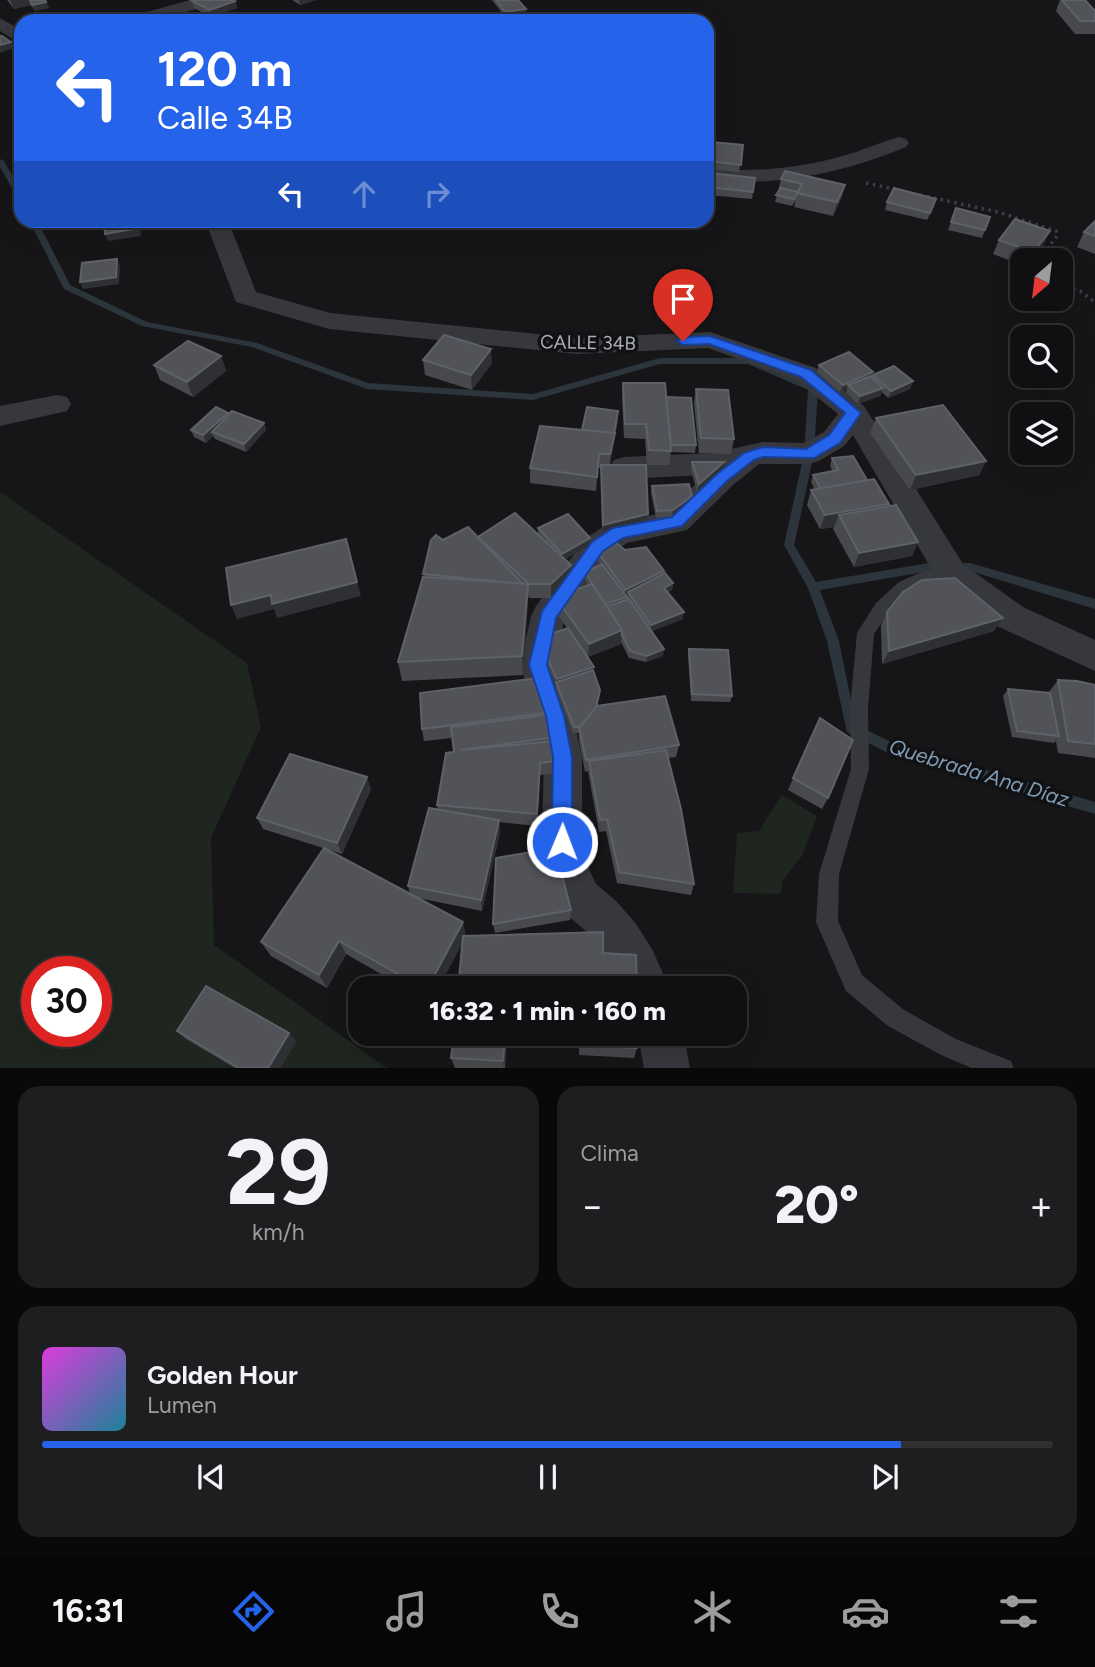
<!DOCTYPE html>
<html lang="es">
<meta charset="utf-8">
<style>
body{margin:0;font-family:Figtree,sans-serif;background:#1e1e20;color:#f1f3f6;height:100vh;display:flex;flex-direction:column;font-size:26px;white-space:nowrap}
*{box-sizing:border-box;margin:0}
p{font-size:23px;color:#9c9d9f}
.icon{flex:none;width:38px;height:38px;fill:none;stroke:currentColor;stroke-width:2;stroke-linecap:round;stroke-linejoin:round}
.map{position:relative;height:1068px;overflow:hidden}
.drawer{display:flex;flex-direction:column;gap:18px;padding:18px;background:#09090a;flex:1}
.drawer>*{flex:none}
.guide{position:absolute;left:14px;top:14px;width:700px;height:214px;border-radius:21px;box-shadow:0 7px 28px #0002,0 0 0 2px #303032;background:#2563eb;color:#fff;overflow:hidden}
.needle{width:46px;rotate:208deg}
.buttons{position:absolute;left:1010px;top:248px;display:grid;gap:14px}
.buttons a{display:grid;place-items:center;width:63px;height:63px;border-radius:14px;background:#101012;box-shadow:0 7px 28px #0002,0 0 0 2px #303032;font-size:35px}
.speed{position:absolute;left:21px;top:956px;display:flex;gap:14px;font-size:35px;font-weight:700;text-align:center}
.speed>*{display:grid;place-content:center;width:91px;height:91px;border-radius:50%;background:#101012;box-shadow:0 7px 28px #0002,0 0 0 2px #303032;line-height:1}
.speed .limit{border:10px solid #d22;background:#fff;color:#111}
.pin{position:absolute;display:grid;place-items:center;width:60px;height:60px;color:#fff;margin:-72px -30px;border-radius:50% 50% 50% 0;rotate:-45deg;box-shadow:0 0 7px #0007}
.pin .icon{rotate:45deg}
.me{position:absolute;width:77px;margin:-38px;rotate:1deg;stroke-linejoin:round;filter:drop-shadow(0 0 5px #0008)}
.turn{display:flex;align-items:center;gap:24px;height:147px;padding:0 28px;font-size:32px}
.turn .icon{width:91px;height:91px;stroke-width:2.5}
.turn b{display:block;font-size:49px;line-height:60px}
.lanes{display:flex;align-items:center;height:66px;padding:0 28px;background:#0003;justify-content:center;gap:35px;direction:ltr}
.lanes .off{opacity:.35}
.big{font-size:52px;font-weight:800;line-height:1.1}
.drawer .tile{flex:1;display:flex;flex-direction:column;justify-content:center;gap:10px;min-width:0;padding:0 24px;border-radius:21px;background:#1e1e20}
.drawer .dial{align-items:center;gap:0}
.dial b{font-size:91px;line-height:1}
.song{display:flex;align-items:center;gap:21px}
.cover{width:84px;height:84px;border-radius:10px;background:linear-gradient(135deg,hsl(300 70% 55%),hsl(190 70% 35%))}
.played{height:7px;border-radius:4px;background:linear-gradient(90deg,#2563eb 85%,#303032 85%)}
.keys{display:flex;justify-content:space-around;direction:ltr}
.heat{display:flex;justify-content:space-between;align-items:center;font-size:38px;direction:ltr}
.drawer .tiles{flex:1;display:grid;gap:18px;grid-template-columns:1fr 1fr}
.tile:last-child{grid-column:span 2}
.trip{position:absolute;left:348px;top:976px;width:399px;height:70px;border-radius:21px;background:#101012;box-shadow:0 7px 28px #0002,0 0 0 2px #303032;font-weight:800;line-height:70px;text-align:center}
.dock{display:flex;height:112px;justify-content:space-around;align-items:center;background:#060607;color:#9c9d9f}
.dock .icon{width:49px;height:49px}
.dock .selected{color:#2563eb}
.dock b{font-size:32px;color:#f1f3f6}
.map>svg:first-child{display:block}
.green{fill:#1e261f;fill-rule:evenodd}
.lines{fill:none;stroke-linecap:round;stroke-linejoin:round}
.stream{fill:#2c353c;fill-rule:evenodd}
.path{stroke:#3d3f44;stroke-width:3.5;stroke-dasharray:2.5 4.5;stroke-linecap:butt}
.lane{fill:#37383d;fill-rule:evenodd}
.street{fill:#37383d;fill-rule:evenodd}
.wall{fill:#47494d}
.shaded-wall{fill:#2f3033}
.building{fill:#525359;stroke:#5f6168;stroke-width:2}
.route{fill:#2563eb;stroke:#184099;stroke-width:2}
.labels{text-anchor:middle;stroke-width:7;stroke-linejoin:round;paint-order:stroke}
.street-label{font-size:19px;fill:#a8adb8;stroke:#111113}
.water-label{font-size:21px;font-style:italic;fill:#7f9bb3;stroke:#111113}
</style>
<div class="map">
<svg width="1095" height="1069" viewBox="0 0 1095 1069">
<rect width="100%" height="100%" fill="#161618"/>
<g class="green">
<path d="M0 492 247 663 261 727 211 838 214 945 387 1068H0ZM37 971H96V1031H37Z"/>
<polygon points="782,795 817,816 802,856 783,880 781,894 733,893 737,833 759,831"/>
</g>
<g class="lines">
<g class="stream">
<polygon points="0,159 4,161 21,191 21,199 17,197 0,167"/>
<polygon points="29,220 37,220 70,285 147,322 257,343 368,383 533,394 660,358 749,358 816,386 818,388 814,454 794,545 816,582 935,562 970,563 1095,599 1095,609 970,571 935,570 820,590 839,641 856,725 891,742 1095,802 1095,814 888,753 847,732 827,641 808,588 784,545 804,454 808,390 748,364 660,364 533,400 367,389 252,347 142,326 64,289"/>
</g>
<g class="path">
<polyline points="866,183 898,190"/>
<polyline points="920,195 998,212 1056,231 1058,235 1037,261"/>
<polyline points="1060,284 1080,291 1095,302"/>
</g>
<polygon class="lane" points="951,567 957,568 959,573 957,578 927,583 911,592 888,613 874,634 868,708 869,769 839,874 838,921 862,975 904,1010 956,1039 1011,1061 1014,1069 974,1069 941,1055 888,1026 846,991 816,922 819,874 851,769 850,708 857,633 876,603 899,582 924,571"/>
<g class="street">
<polygon points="190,0 216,0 214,4 154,21 126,21 129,17"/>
<polygon points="0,18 21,30 21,44 0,31"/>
<path d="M899 137 906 139 909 143 906 147C842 174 777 186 707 181V169C753 172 798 169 842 156 862 151 880 142 899 137Z"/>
<polygon points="205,220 228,220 256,292 330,313 577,338 710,332 816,368 864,406 963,564 1023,607 1095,640 1095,671 999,627 939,582 853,435 844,446 819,461 809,464 759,464 733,485 687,530 627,543 608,556 564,620 556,665 573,716 582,757 582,842 589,869 596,884 617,902 636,924 652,949 670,989 626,989 606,954 587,932 566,914 549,870 542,842 544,757 537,716 520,665 531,616 536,606 586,538 608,524 667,512 705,475 624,479 614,476 609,468 614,460 624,457 713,453 763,442 804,443 824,432 838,414 796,380 708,348 577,354 329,329 236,302"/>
<polygon points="57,395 67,397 71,404 67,411 0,426 0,406"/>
<polygon points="638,1034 684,1034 690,1069 644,1069"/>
</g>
</g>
<g class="wall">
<polygon points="7,0 45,0 49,8 35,11 31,5 14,9"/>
<polygon points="292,0 316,0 300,5"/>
<polygon points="492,0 518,0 526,15 506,18"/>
<polygon points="1060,0 1085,0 1095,11 1095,34 1075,34 1056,11"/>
<polygon points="192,1 235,1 237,8 211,17 194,8"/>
<polygon points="743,145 739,172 707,169 708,161"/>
<polygon points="710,173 753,192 752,199 707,195"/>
<polygon points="781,179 845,185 841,199 833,216 794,207 796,200 792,206 775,202"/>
<polygon points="887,202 934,206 927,220 885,210"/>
<polygon points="956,208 990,217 982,238 948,230"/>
<polygon points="1095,221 1095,254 1077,247 1084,232"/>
<polygon points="1050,231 1043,245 1031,261 1022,261 1022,265 993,254 999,240"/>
<polygon points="221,356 226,371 193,397 160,380 154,365"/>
<polygon points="423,360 492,363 472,390 425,375"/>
<polygon points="819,365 872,378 873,375 913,381 910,389 888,398 882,392 880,396 858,404 846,392 847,389 840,392 817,372"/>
<polygon points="623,383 666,397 696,445 695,453 671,452 669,465 647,465 645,439 624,438 622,397"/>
<polygon points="696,389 734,439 731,454 699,453 694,403"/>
<polygon points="228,413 229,415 264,423 266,430 246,452 215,439 213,436 206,443 194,437 191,430"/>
<polygon points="876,418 986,461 979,475 910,490 870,433"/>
<polygon points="618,419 610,465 648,514 647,521 602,532 601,468 598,468 596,491 530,483 530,468 582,430"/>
<polygon points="832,458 867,480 918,542 912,556 854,567 833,529 834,527 820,529 807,505 811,490 815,490 811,482 813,475 833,471 830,466"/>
<polygon points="692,462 723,469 697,492 691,469"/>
<polygon points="652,486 692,496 690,503 672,517 656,518 651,493"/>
<polygon points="538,528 590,538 590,545 565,559 571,565 570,579 551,598 529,598 528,596 523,675 402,681 398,662 424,577 423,574 443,540 538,535"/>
<polygon points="625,550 664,574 673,583 672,590 668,592 683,619 652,631 663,656 646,662 629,658 621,642 621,644 588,657 600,690 597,707 679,745 676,757 668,758 694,884 691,895 617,883 606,831 599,832 588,771 585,772 579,740 579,733 573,733 556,689 556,683 547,665 548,635 567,628 555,611 555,597 588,585 585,579 585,572 601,565 598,562 599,554"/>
<polygon points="887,612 994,631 882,664 881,625"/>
<polygon points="689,649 732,696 730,702 691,701 688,656"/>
<polygon points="538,678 545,715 556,737 557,773 540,775 537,826 499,822 500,832 482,911 418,898 462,943 438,989 407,989 346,954 327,988 271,956 261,942 410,894 408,886 438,810 437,805 454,752 452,738 424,741 422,729"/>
<polygon points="1058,680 1095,685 1095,758 1058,753 1056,741 1054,743 1012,737 1003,696 1008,689 1048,693"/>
<polygon points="820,718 828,798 822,809 788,790"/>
<polygon points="371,789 342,854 263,829 257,818"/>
<polygon points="571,910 570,920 495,933 493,924"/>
<polygon points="177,1031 296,1041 280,1068 235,1068 186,1039"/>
<polygon points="454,1034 637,1034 637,1048 634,1058 579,1055 579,1039 507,1035 505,1068 455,1068 451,1058"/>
</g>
<g class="shaded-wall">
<polygon points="10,0 29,0 31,5 14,9"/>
<polygon points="299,0 316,0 300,5"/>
<polygon points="235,1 237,8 211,17 210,10"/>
<polygon points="46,2 49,8 35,11 33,5"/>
<polygon points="526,9 526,15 506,18 505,12"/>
<polygon points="11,42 13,48 0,53 0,45"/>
<polygon points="845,185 841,199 833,216 837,202"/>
<polygon points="138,220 140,220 141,236 108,241 105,234"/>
<polygon points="1050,231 1043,245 1031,261 1030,261 1033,252"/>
<polygon points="117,259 120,266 119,284 83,289 80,282"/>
<polygon points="491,349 492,363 472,390 471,375"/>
<polygon points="221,356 226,371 193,397 187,382"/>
<polygon points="873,372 870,379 848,385 847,389 840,392 843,385"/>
<polygon points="913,381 910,389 888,398 891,391"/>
<polygon points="883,388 880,396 858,404 860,396"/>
<polygon points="618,411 613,447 609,468 612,439"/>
<polygon points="228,413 230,420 212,432 213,436 206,443 203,435"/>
<polygon points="264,423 266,430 246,452 244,444"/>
<polygon points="986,461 979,475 910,490 916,475"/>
<polygon points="724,462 723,469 697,492 699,484"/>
<polygon points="692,496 690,503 672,517 673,510"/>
<polygon points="889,504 883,518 839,515 834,527 820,529 825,515"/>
<polygon points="648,514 647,521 602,532 603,525"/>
<polygon points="590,538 590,545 562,561 562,554"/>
<polygon points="918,542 912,556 854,567 859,553"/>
<polygon points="571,565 570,579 551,598 551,584"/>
<polygon points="664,571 663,578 628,592 627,595 625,597 625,590"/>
<polygon points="357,582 361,596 277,618 274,609 237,619 231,605 271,595"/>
<polygon points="673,583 672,590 663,595 664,588"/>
<polygon points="528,584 528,604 523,675 522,656"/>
<polygon points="627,597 626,604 608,610 605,604"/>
<polygon points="684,612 683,619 650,632 651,625"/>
<polygon points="1003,618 994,631 882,664 889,651"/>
<polygon points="622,630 621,644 588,657 589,644"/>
<polygon points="664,649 663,656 646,662 647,656"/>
<polygon points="594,667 593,673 557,686 557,679"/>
<polygon points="540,763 540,775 537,826 537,814"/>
<polygon points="367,777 371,789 342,854 337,843"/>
<polygon points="499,820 500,832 482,911 481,900"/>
<polygon points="463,922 466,936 438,989 427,989"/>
<polygon points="339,941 346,954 327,988 319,975"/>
<polygon points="289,1033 296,1041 280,1068 268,1068"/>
<polygon points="505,1034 507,1034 504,1068 503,1061"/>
</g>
<g class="building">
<polygon points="30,0 45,0 46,2 32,5"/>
<polygon points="196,0 233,0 235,1 210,10 192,1"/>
<polygon points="496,0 518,0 526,9 505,12"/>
<polygon points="1062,0 1085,0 1095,11 1095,21 1080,21"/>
<polygon points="454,15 460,21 431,21 430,20"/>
<polygon points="239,16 247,21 225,21"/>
<polygon points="0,36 2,36 11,42 0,45"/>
<polygon points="711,142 743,145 741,165 708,161"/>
<polygon points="785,171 845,185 837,202 797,193 802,184 781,179"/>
<polygon points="710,173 755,178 753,192 707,187"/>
<polygon points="781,188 798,192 794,199 776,195"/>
<polygon points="894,188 936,199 930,213 887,202"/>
<polygon points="956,208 990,217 985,230 951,222"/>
<polygon points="1015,219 1050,231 1033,252 999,240"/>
<polygon points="104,220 138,220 139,228 105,234"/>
<polygon points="1095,221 1095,236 1084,232"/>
<polygon points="117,259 116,277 80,282 82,263"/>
<polygon points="444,335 491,349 471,375 423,360"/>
<polygon points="188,341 221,356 187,382 154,365"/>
<polygon points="849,352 873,372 843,385 819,365"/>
<polygon points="894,366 913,381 891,391 873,375"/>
<polygon points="871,376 883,388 860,396 848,385"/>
<polygon points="623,383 665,383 671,451 649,450 646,424 625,424"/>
<polygon points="696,389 728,390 734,439 701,438"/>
<polygon points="666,397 691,398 696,445 671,445"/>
<polygon points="943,405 986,461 916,475 876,418"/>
<polygon points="216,407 228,413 203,435 191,430"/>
<polygon points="587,407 618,411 614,433 582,430"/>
<polygon points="232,411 264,423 244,444 212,432"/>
<polygon points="540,426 615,433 610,454 599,454 597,477 530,468"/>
<polygon points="853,456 867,480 821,489 813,475 838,470 832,458"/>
<polygon points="692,462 724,462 699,484"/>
<polygon points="601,465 646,465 648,514 603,525"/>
<polygon points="874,479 889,504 825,515 811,490"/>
<polygon points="689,484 692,496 673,510 657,511 652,486"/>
<polygon points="896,505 918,542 859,553 839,515"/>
<polygon points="515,513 571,565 551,584 529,584 478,537"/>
<polygon points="568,514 590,538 562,554 538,528"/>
<polygon points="468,527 523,584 423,574 431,540 436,535 443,540"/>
<polygon points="346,539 357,582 272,604 271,595 231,605 226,568"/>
<polygon points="614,541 625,550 646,547 664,571 625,590 599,554"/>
<polygon points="602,564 627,597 605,604 585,572"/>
<polygon points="665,573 673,583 664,588 684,612 651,625 628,592"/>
<polygon points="423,577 528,584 522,656 398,662"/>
<polygon points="955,578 1003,618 889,651 887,612 903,592 922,580"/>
<polygon points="592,584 622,630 589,644 555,597"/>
<polygon points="629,599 664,649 647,656 630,651 622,635 622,630 607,606"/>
<polygon points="568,628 594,667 557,679 547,658 548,635"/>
<polygon points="689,649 728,650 732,696 692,694"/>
<polygon points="593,670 600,690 596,708 580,727 574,727 556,682"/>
<polygon points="538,678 545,713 422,729 420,693"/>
<polygon points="1058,680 1077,681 1095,685 1095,744 1068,741"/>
<polygon points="1008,689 1050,693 1059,736 1017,731"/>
<polygon points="665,696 679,745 586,760 579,728 597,706"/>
<polygon points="552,714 556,737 461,750 554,741 557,761 540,763 537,814 437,805 446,753 454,752 451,727"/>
<polygon points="820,718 853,740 828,798 793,778"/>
<polygon points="666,750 681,809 694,884 619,872 607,819 600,820 589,761"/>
<polygon points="290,754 367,777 337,843 257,818"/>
<polygon points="429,808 499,820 481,900 408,886"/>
<polygon points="324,848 463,922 427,989 425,989 339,941 319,975 261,942"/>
<polygon points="555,848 571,910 493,924 496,858"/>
<polygon points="603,932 603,953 636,955 637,989 458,989 463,936"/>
<polygon points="206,986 289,1033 268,1068 239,1068 177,1031"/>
<polygon points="454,1034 505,1034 503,1061 451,1058"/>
<polygon points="580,1034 637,1034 637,1048 580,1045"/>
</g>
<polygon class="route" points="710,336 811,370 861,413 840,443 814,458 763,457 754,460 727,481 682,526 623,538 603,551 556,618 547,665 564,716 572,757 572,842 569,849 562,852 555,849 552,842 553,757 546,716 529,665 542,611 592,542 613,528 672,517 717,474 744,453 763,447 806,449 829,435 845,413 801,377 709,344 683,345 677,341 683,337"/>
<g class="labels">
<g class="street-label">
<text transform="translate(588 342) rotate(1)" y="7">CALLE 34B</text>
</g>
<g class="water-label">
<text transform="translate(979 773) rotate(17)" y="7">Quebrada Ana Díaz</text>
</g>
</g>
</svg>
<div class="buttons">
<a><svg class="needle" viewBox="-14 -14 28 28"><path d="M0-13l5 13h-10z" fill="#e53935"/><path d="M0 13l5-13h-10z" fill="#9c9d9f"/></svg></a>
<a><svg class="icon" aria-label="search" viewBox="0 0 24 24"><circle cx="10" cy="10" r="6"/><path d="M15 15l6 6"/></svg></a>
<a><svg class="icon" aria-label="layers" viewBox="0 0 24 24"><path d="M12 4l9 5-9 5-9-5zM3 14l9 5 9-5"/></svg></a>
</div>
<div class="speed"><div class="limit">30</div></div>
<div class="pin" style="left:683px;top:341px;background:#d93025"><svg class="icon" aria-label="arrive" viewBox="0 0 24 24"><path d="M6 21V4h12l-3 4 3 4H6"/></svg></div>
<svg class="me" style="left:562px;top:842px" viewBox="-20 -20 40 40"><circle r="17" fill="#2563eb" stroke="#fff" stroke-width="3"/><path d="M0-11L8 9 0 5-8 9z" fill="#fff"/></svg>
<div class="trip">16:32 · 1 min · 160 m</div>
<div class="guide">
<div class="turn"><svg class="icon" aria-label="left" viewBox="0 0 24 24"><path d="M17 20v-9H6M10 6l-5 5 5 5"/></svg><div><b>120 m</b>Calle 34B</div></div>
<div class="lanes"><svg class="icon" aria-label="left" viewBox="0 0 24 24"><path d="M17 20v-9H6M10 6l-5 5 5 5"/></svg><svg class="icon off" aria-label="ahead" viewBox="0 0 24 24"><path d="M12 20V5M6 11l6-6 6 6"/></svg><svg class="icon off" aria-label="right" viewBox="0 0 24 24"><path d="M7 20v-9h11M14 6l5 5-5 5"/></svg></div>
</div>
</div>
<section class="drawer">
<div class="tiles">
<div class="tile dial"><b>29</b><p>km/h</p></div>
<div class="tile"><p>Clima</p>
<div class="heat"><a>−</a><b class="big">20°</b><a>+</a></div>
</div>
<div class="tile">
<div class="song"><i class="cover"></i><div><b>Golden Hour</b><p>Lumen</p></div></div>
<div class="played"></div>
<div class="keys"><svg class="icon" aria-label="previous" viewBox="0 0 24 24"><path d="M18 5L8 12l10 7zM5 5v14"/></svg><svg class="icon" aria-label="pause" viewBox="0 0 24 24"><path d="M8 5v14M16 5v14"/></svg><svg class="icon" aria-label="next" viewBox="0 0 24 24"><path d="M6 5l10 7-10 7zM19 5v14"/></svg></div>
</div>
</div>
</section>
<nav class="dock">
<b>16:31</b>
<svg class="icon selected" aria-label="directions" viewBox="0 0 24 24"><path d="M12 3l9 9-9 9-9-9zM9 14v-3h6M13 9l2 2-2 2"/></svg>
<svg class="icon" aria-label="music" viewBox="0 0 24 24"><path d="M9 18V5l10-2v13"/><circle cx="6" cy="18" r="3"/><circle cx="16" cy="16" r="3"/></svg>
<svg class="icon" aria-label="phone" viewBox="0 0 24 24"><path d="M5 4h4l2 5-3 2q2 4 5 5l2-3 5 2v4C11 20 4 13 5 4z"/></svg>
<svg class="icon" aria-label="climate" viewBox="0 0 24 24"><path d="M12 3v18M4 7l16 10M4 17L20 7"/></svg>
<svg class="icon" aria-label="car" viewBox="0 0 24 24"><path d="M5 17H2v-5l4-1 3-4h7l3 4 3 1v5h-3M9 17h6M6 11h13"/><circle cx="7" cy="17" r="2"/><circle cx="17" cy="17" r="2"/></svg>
<svg class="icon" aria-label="filters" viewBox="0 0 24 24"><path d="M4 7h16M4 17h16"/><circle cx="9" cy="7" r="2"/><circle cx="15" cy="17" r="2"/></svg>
</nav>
